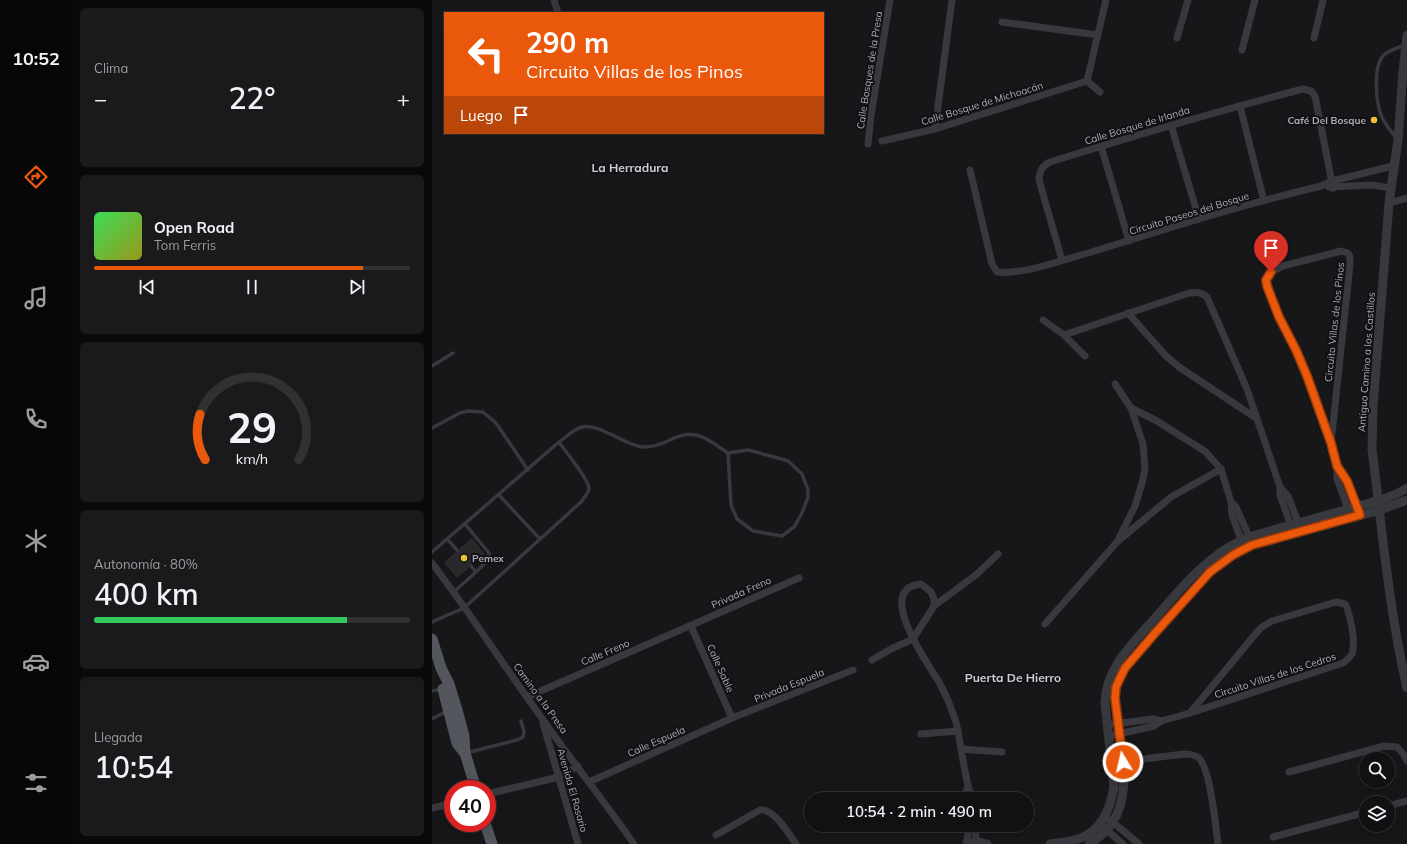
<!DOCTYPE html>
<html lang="es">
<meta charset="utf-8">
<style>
body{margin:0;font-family:Mulish,sans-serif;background:#1a1a1c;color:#f1f3f6;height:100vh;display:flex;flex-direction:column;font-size:15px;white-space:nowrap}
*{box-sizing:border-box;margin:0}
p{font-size:13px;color:#9c9da0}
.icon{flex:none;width:22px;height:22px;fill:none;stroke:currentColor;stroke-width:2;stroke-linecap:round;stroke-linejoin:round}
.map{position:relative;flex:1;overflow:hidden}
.side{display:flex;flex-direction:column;gap:8px;padding:8px;background:#09090a;width:360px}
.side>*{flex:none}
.hud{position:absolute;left:12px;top:12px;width:380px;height:122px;border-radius:0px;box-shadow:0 4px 16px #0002,0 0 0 1px #303133;background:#ea580c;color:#fff;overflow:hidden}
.fabs{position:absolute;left:927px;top:752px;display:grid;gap:8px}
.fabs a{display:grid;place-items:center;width:36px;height:36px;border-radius:50%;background:#111113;box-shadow:0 4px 16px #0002,0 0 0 1px #303133;font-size:20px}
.speed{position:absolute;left:12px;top:780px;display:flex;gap:8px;font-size:20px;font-weight:700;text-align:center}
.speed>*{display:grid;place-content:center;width:52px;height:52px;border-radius:50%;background:#111113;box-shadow:0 4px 16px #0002,0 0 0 1px #303133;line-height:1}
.speed .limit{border:6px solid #d22;background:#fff;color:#111}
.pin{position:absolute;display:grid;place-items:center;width:34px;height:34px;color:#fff;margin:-41px -17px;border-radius:50% 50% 50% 0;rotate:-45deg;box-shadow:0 0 4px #0007}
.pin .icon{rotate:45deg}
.me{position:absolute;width:44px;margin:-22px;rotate:351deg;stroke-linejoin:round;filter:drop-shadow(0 0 3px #0008)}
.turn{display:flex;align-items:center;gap:14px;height:84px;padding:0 16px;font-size:18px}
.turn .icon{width:52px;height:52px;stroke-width:2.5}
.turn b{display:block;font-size:28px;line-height:34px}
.then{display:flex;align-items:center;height:38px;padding:0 16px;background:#0003;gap:8px;font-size:15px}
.big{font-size:30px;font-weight:600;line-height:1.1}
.side .widget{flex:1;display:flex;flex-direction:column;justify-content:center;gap:6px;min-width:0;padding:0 14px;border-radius:6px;background:#1a1a1c}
.side .dial{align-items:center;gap:0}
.dial svg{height:104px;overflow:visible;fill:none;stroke:#303133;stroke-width:7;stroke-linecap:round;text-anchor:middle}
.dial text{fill:#f1f3f6;stroke:none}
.song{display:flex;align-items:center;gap:12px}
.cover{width:48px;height:48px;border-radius:6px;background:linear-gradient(135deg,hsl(130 70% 55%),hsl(60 70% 35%))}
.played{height:4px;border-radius:2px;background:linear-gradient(90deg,#ea580c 85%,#303133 85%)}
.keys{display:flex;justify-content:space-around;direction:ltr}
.heat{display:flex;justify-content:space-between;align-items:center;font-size:22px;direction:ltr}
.charge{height:6px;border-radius:3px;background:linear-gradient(90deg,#34c759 80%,#303133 0)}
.trip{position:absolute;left:372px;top:792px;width:230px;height:40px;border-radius:20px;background:#111113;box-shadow:0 4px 16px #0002,0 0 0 1px #303133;font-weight:600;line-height:40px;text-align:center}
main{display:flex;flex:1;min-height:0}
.dock{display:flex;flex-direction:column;width:72px;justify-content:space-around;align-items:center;background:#070708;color:#9c9da0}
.dock .icon{width:28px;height:28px}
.dock .selected{color:#ea580c}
.dock b{font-size:18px;color:#f1f3f6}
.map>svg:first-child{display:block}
.building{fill:#28272a;stroke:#323135}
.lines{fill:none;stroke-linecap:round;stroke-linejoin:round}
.service{stroke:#38393e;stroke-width:3.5}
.minor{stroke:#38393e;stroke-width:7}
.tertiary{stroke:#38393e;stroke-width:9}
.primary{stroke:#54565d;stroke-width:11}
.route-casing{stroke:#983908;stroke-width:10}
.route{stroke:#ea580c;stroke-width:7}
.poi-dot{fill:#f1c038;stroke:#121214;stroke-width:1.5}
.labels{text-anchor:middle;stroke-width:4;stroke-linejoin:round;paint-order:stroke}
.street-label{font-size:10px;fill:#aaadb9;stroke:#121214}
.poi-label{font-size:10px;font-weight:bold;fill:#aaadb9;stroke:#121214;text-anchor:end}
.quarter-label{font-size:12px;font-weight:bold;fill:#cbcdd5;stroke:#121214}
</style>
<main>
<nav class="dock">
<b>10:52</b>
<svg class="icon selected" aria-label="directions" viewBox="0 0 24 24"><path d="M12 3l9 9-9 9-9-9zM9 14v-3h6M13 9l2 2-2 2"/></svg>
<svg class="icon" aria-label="music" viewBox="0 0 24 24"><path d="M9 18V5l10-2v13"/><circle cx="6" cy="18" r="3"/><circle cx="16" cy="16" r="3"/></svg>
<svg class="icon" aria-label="phone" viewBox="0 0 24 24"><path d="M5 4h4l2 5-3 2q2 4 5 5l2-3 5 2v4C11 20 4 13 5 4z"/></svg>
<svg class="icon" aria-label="climate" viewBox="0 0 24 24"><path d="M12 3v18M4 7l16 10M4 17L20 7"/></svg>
<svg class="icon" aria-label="car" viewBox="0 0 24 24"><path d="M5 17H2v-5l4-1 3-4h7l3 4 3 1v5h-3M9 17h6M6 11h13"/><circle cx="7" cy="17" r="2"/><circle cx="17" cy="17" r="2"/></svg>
<svg class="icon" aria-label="filters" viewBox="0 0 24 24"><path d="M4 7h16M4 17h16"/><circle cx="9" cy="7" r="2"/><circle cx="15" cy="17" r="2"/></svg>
</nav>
<section class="side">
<div class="widget"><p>Clima</p>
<div class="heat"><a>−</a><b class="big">22°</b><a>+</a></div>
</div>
<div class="widget">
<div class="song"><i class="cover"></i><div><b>Open Road</b><p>Tom Ferris</p></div></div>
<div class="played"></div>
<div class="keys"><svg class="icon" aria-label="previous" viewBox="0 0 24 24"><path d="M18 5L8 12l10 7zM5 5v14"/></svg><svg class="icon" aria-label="pause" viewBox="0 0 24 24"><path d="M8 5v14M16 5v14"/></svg><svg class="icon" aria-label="next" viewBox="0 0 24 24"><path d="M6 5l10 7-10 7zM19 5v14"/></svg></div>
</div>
<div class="widget dial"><svg viewBox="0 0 100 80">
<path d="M14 69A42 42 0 1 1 86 69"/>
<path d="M14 69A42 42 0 0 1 10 34" stroke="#ea580c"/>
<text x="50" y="56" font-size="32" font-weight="700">29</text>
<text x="50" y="72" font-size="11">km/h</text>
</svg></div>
<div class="widget"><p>Autonomía · 80%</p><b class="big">400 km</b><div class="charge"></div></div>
<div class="widget"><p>Llegada</p><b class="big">10:54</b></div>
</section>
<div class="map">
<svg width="975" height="844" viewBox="0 0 975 844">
<rect width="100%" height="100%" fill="#171719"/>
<polygon class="building" points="40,539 52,554 41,564 37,564 36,568 25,577 13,563 23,553 28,554 29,552 28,549"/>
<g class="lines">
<g class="service">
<path d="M964 138C959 131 952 123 949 115 944 102 941 67 951 56 956 50 966 48 973 45"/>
<polyline points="0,366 21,353"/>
<polyline points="0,428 28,413 36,411 51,412 64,423 96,470"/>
<polyline points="67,495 108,539"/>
<polyline points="33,524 57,553 56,560 44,572"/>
<polyline points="15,539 26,551"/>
<path d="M0 552 127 442C134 437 142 429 150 427 167 423 194 446 211 447 220 447 230 444 238 440 264 427 275 439 296 453L316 450 342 457 356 461 370 474 376 490V497L370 513 362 527 350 536 321 531 305 519 299 505 296 453"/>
<polyline points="22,592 44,572 39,566"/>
<path d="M0 622 32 608 149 502C152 498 157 493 157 488 157 480 133 451 127 442"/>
<polyline points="0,691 9,689"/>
<polyline points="0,719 15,711"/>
<polyline points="34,753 85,740 91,737 92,732 89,721"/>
</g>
<g class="minor">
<polyline points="122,0 126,13"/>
<polyline points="570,22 666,35"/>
<polyline points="745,38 756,0"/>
<polyline points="882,38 891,0"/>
<polyline points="810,50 823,0"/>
<polyline points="655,81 674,0"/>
<polyline points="655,81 668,92"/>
<polyline points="808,106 832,201"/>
<polyline points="739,125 767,219"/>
<polyline points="503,129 520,0"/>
<polyline points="450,141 503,129 655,81"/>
<polyline points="436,144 439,115 458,0"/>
<polyline points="669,146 697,241"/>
<path d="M538 170 560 264 565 272C590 275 631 260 656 253 693 242 730 230 767 219 807 207 848 196 889 186L900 181 961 166"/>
<polyline points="897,187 939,185 959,188"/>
<polyline points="957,203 975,198"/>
<path d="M630 260 607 180C607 171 610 166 618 162 702 136 786 111 871 89L879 91 883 96 901 188"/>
<polyline points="696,313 733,355 747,367 824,418"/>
<polyline points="611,320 632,335 653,356"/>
<path d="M632 335 757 293C765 292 769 292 775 297L815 389 848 487V495L860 529"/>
<polyline points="683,384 699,408 711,444 713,469 710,483 703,506 687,538"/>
<polyline points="699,408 725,421 774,452 780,459 789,469 799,502 800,515 811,545"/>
<polyline points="899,443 918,265 918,257 916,253 909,251 851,266 839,272 835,280 844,309 864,350 899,443 905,466 905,479 919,517"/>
<polyline points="905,466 915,481 926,510"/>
<polyline points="848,487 856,496 868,527"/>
<polyline points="799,502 804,507 819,541"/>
<path d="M0 563C38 613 72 666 109 717 139 760 172 801 202 844"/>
<polyline points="502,606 545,574 566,554"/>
<polyline points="613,624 685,542 739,497 789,469"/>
<polyline points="259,626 300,718"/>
<path d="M440 660 459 649 481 639 502 606V599L499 592 489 584C441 588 497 665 507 682 513 693 518 705 522 716 526 726 527 738 529 749 531 760 533 773 536 785 537 789 539 794 540 799"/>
<polyline points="95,697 367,578"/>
<polyline points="111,723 146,844"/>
<polyline points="682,724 721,719 729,721"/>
<polyline points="489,734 526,731"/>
<path d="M677 736 722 726 729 721 758 713 911 663C914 660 918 658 920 654 924 641 919 621 915 608L913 604 904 602 840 621 830 627 825 632 758 713"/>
<polyline points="529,749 570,752"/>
<path d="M680 763 752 754C758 754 763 755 767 758 778 768 784 827 786 844"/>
<polyline points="857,772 952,746 965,747 972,755 975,761"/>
<polyline points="157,782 300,718 421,670"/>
<polyline points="55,794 127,777 146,766"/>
<polyline points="532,799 536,785"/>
<polyline points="956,806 975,801"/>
<polyline points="0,808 21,803"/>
<polyline points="678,820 707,844"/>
<polyline points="543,825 544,841"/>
<polyline points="671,827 691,844"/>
<path d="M284 835 328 810C342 808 356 833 364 844"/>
<polyline points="841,837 934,812"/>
<polyline points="534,844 536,834 535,825"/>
</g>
<g class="tertiary">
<path d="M975 35 971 71 966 140 957 203 941 407 940 449C950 529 957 610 975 688"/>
<polyline points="536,844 544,841 555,844"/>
<path d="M618 844C627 843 637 842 646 839 670 831 678 809 682 787L673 703C673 672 696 648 716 626 744 595 771 558 810 540 822 535 835 532 848 528 873 521 898 514 924 507 941 502 960 498 975 488"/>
<path d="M657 844C684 828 692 806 692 775L683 698 684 687 693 668 723 632 778 572 792 561 812 548 821 545 948 510 975 500"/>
</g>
<g class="primary">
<polyline points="0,639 9,668 17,684 25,710 32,736 33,753 44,789"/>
<polyline points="11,689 25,743 32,752"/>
<polyline points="53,823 60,844"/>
</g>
</g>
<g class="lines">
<g class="route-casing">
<polyline id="route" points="691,762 683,698 684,687 688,678 693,668 724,632 778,572 801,555 820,545 928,515 915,481 905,466 899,443 875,376 864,350 847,317 835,286 834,280 839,272"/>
</g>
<use href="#route" class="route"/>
</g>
<g class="poi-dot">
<circle cx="942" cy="120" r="4"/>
<circle cx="32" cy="558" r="4"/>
</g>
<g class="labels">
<g class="street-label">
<text transform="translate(437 70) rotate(-81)" y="4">Calle Bosques de la Presa</text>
<text transform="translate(550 103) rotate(-17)" y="4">Calle Bosque de Michoacán</text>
<text transform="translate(705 125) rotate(-17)" y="4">Calle Bosque de Irlanda</text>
<text transform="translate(757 213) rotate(-17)" y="4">Circuito Paseos del Bosque</text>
<text transform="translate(902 322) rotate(-84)" y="4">Circuito Villas de los Pinos</text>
<text transform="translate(934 362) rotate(-86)" y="4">Antiguo Camino a los Castillos</text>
<text transform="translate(309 592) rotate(-24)" y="4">Privada Freno</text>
<text transform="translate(173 652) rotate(-23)" y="4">Calle Freno</text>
<text transform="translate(289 668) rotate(66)" y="4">Calle Sable</text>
<text transform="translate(843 675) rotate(-18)" y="4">Circuito Villas de los Cedros</text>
<text transform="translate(357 685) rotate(-22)" y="4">Privada Espuela</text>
<text transform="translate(109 698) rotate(54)" y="4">Camino a la Presa</text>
<text transform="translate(224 741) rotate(-24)" y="4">Calle Espuela</text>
<text transform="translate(141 790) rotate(74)" y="4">Avenida El Rosario</text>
</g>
<g class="poi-label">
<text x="934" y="124">Café Del Bosque</text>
<text x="40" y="562" text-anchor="start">Pemex</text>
</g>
<g class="quarter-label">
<text x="198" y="172">La Herradura</text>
<text x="581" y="682">Puerta De Hierro</text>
</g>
</g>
</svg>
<div class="fabs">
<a><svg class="icon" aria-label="search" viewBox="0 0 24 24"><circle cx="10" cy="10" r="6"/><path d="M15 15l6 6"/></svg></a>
<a><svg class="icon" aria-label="layers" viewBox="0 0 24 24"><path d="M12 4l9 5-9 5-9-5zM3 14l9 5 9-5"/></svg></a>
</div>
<div class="speed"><div class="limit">40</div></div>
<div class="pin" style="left:839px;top:272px;background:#d93025"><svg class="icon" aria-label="arrive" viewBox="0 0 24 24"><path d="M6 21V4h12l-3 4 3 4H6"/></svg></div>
<svg class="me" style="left:691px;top:762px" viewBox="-20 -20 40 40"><circle r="17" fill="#ea580c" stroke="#fff" stroke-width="3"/><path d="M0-11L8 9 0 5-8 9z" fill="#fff"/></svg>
<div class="trip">10:54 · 2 min · 490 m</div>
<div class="hud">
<div class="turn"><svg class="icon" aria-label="left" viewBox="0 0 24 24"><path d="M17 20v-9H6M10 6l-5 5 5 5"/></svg><div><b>290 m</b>Circuito Villas de los Pinos</div></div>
<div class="then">Luego<svg class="icon" aria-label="arrive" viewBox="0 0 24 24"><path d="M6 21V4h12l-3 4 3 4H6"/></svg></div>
</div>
</div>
</main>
